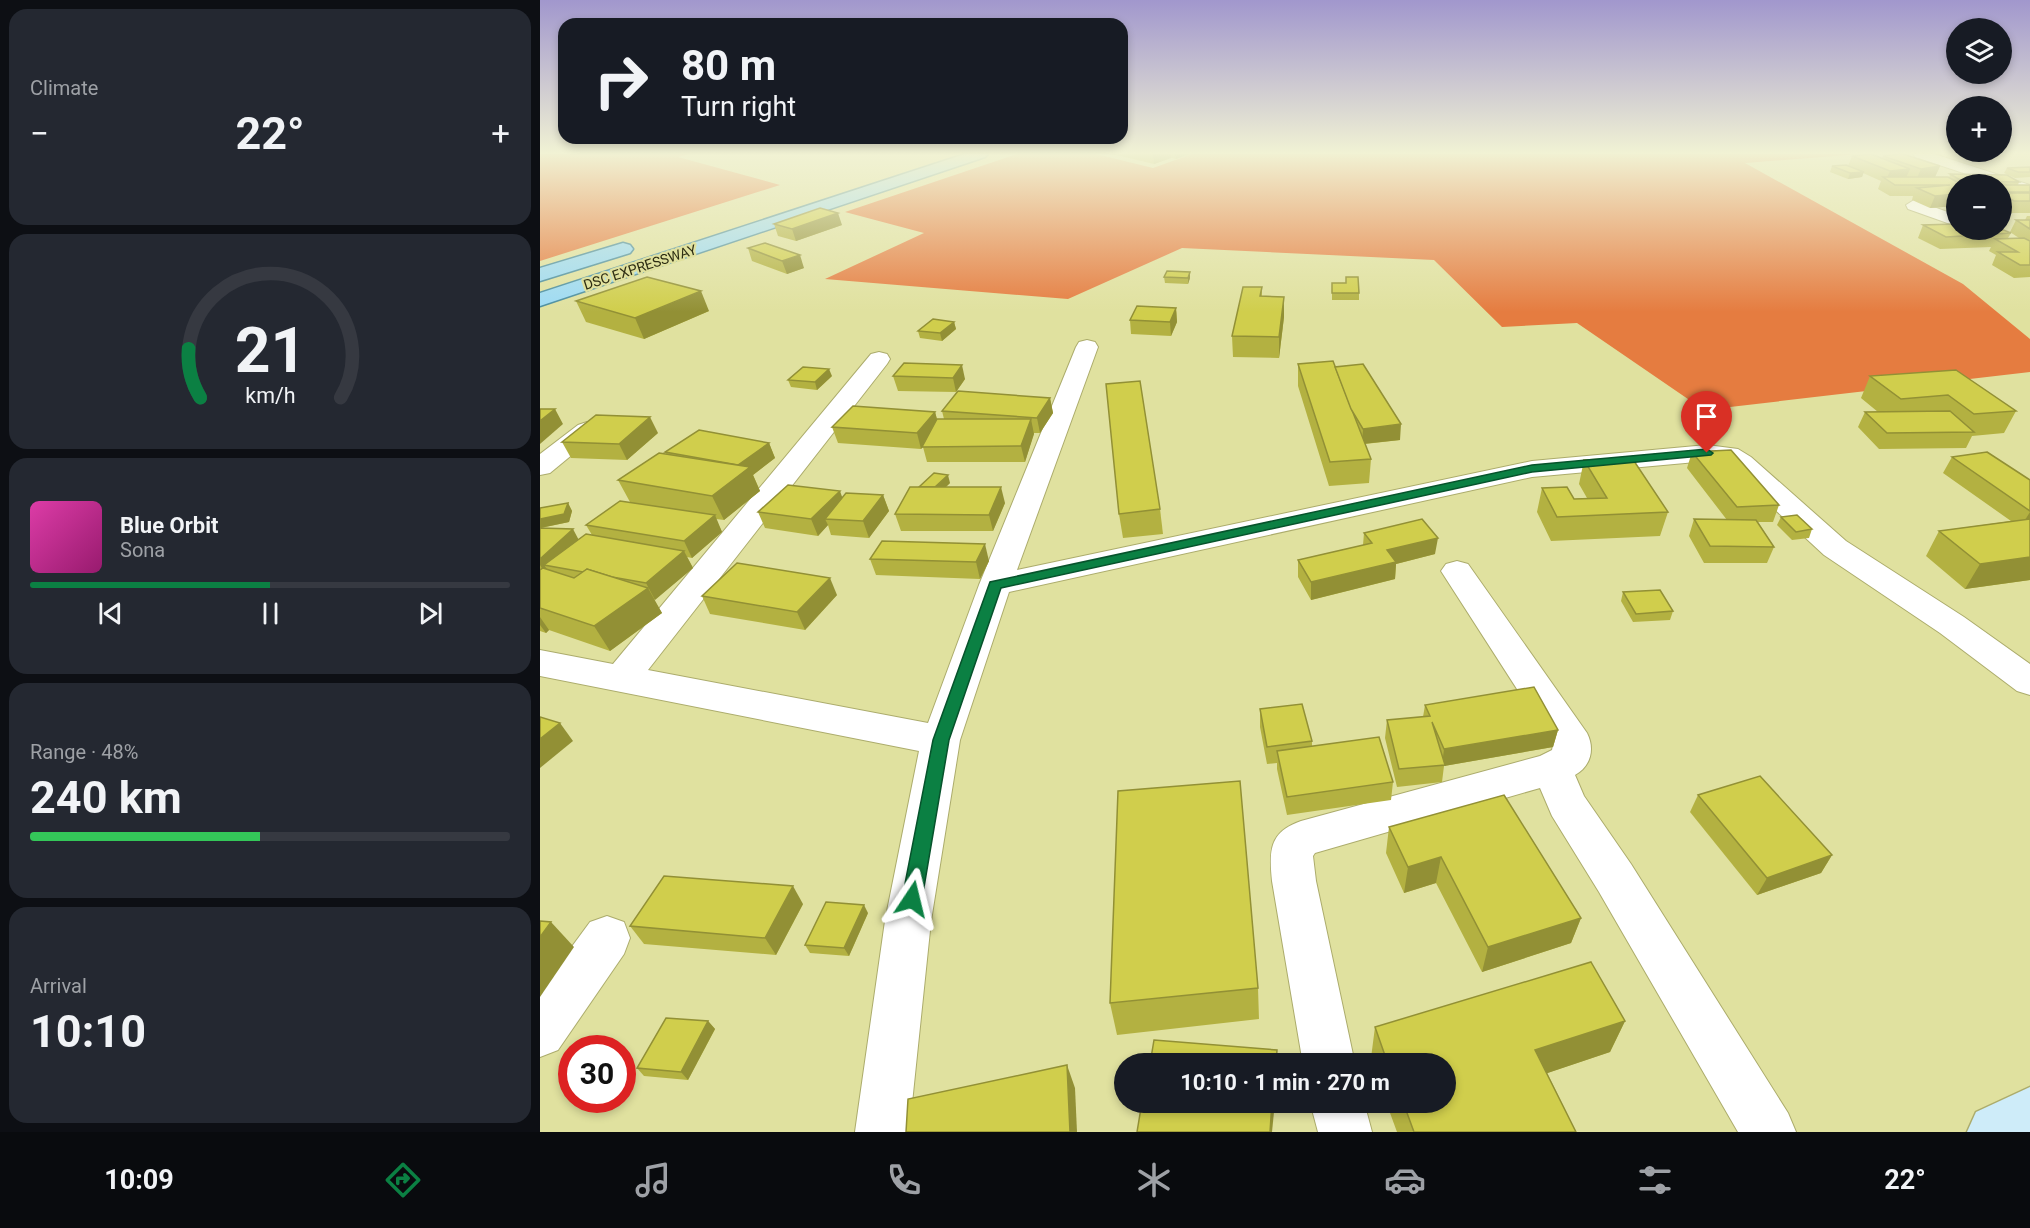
<!DOCTYPE html>
<meta charset="utf-8">
<style>
body{margin:0;font-family:Roboto,sans-serif;background:#242831;color:#f1f3f6;height:100vh;display:flex;flex-direction:column;font-size:22px;white-space:nowrap}
*{box-sizing:border-box;margin:0}
p{font-size:20px;color:#9ea1a6}
.icon{flex:none;width:33px;height:33px;fill:none;stroke:currentColor;stroke-width:2;stroke-linecap:round;stroke-linejoin:round}
.map{position:relative;flex:1;overflow:hidden}
.details{display:flex;flex-direction:column;gap:9px;padding:9px;background:#0d0f14;width:540px}
.details>*{flex:none}
.top-card{position:absolute;left:18px;top:18px;width:570px;height:126px;border-radius:18px;box-shadow:0 3px 9px #0003;background:#171b24;color:#f1f3f6;overflow:hidden}
.buttons{position:absolute;left:1406px;top:18px;display:grid;gap:12px}
.buttons a{display:grid;place-items:center;width:66px;height:66px;border-radius:50%;background:#171b24;box-shadow:0 3px 9px #0003;font-size:30px}
.speed{position:absolute;left:18px;top:1035px;display:flex;gap:12px;font-size:30px;font-weight:700;text-align:center}
.speed>*{display:grid;place-content:center;width:78px;height:78px;border-radius:50%;background:#171b24;box-shadow:0 3px 9px #0003;line-height:1}
.speed .limit{border:9px solid #d22;background:#fff;color:#111}
.pin{position:absolute;display:grid;place-items:center;width:51px;height:51px;color:#fff;margin:-62px -26px;border-radius:50% 50% 50% 0;rotate:-45deg;box-shadow:0 0 6px #0007}
.pin .icon{rotate:45deg}
.me{position:absolute;width:66px;margin:-33px;rotate:10deg;stroke-linejoin:round;filter:drop-shadow(0 0 4px #0008)}
.turn{display:flex;align-items:center;gap:21px;height:126px;padding:0 24px;font-size:27px}
.turn .icon{width:78px;height:78px;stroke-width:2.5}
.turn b{display:block;font-size:42px;line-height:51px}
.big{font-size:45px;font-weight:700;line-height:1.1}
.details .widget{flex:1;display:flex;flex-direction:column;justify-content:center;gap:9px;min-width:0;padding:0 21px;border-radius:18px;background:#242831}
.details .dial{align-items:center;gap:0}
.dial svg{height:156px;overflow:visible;fill:none;stroke:#363941;stroke-width:7;stroke-linecap:round;text-anchor:middle}
.dial text{fill:#f1f3f6;stroke:none}
.song{display:flex;align-items:center;gap:18px}
.cover{width:72px;height:72px;border-radius:9px;background:linear-gradient(135deg,hsl(320 70% 55%),hsl(320 70% 35%))}
.played{height:6px;border-radius:3px;background:linear-gradient(90deg,#0b8043 50%,#363941 50%)}
.keys{display:flex;justify-content:space-around;direction:ltr}
.heat{display:flex;justify-content:space-between;align-items:center;font-size:33px;direction:ltr}
.charge{height:9px;border-radius:4px;background:linear-gradient(90deg,#34c759 48%,#363941 0)}
.trip{position:absolute;left:574px;top:1053px;width:342px;height:60px;border-radius:30px;background:#171b24;box-shadow:0 3px 9px #0003;font-weight:700;line-height:60px;text-align:center}
.tab-bar{display:flex;height:96px;justify-content:space-around;align-items:center;background:#090b0e;color:#9ea1a6}
.tab-bar .icon{width:42px;height:42px}
.tab-bar .selected{color:#0b8043}
.tab-bar b{font-size:27px;color:#f1f3f6}
main{display:flex;flex:1;min-height:0}
.map>svg:first-child{display:block}
.forest{fill:#e57c40}
.lines{fill:none;stroke-linecap:round;stroke-linejoin:round}
.street-casing{stroke:#acac6c;stroke-width:2}
.secondary-casing{stroke:#acac6c;stroke-width:3}
.primary-casing{stroke:#4a8da0;stroke-width:3}
.street{fill:#fff;fill-rule:evenodd}
.secondary{fill:#ceecf9;fill-rule:evenodd}
.primary{fill:#9cdaf4;fill-rule:evenodd}
.wall{fill:#b3b141}
.shaded-wall{fill:#929035}
.building{fill:#d0ce4c;stroke:#929035;stroke-width:1.5}
.route{fill:#0b8043;stroke:#07532c;stroke-width:1.5}
.labels{text-anchor:middle;stroke-width:4.5;stroke-linejoin:round;paint-order:stroke}
.far-street-label{font-size:14px;fill:#2d2d13;stroke:#e0e19f}
</style>
<main>
<section class="details">
<div class="widget"><p>Climate</p>
<div class="heat"><a>−</a><b class="big">22°</b><a>+</a></div>
</div>
<div class="widget dial"><svg viewBox="0 0 100 80">
<path d="M14 69A42 42 0 1 1 86 69"/>
<path d="M14 69A42 42 0 0 1 8 44" stroke="#0b8043"/>
<text x="50" y="56" font-size="32" font-weight="700">21</text>
<text x="50" y="72" font-size="11">km/h</text>
</svg></div>
<div class="widget">
<div class="song"><i class="cover"></i><div><b>Blue Orbit</b><p>Sona</p></div></div>
<div class="played"></div>
<div class="keys"><svg class="icon" aria-label="previous" viewBox="0 0 24 24"><path d="M18 5L8 12l10 7zM5 5v14"/></svg><svg class="icon" aria-label="pause" viewBox="0 0 24 24"><path d="M8 5v14M16 5v14"/></svg><svg class="icon" aria-label="next" viewBox="0 0 24 24"><path d="M6 5l10 7-10 7zM19 5v14"/></svg></div>
</div>
<div class="widget"><p>Range · 48%</p><b class="big">240 km</b><div class="charge"></div></div>
<div class="widget"><p>Arrival</p><b class="big">10:10</b></div>
</section>
<div class="map">
<svg width="1490" height="1132" viewBox="0 0 1490 1132">
<rect width="100%" height="100%" fill="#e0e19f"/>
<g class="forest">
<polygon points="0,154 149,154 138,157 240,185 0,261"/>
<polygon points="477,154 556,154 613,168 652,154 1320,154 1205,163 1423,284 1490,339 1490,372 1164,410 1037,323 962,327 894,260 642,248 528,299 285,279 384,233 305,212"/>
</g>
<g class="lines">
<g class="street-casing">
<g id="street">
<polygon points="1373,154 1394,154 1490,185 1490,195 1375,157"/>
<polygon points="1374,200 1416,215 1416,226 1368,209 1366,205"/>
<polygon points="547,340 555,342 558,347 477,570 992,461 1167,445 1198,449 1211,457 1306,541 1424,617 1490,664 1490,695 1477,691 1400,633 1284,555 1191,469 1181,462 1167,461 992,477 469,592 420,740 391,921 369,1132 315,1132 345,921 379,751 0,676 0,650 73,664 331,354 339,352 347,354 350,359 347,364 108,670 388,723 439,585 536,347 539,342"/>
<polygon points="47,422 56,425 60,430 56,435 10,473 0,475 0,454 38,425"/>
<path d="M917 561 928 564 1047 733C1055 749 1051 766 1035 775L1044 796 1091 864 1248 1113 1256 1132H1198L1059 892 1012 816 1000 788 775 853 773 856 776 881 815 1064H763L732 881C729 851 729 832 761 821L1000 756 1012 750 1013 745 901 571 906 564Z"/>
<polygon points="67,916 84,922 90,938 84,954 18,1050 0,1057 0,990 50,922"/>
<polygon points="770,1102 824,1102 832,1132 778,1132"/>
</g>
</g>
<g class="secondary-casing">
<polygon id="secondary" points="1490,1087 1490,1132 1427,1132 1436,1112"/>
</g>
<g class="primary-casing">
<g id="primary">
<polygon points="425,154 448,154 445,157 0,306 0,293"/>
<polygon points="83,243 90,245 93,249 90,253 0,281 0,268"/>
</g>
</g>
<use href="#street" class="street"/>
<use href="#secondary" class="secondary"/>
<use href="#primary" class="primary"/>
</g>
<g class="wall">
<polygon points="572,154 650,154 636,159 631,158 614,164"/>
<polygon points="1312,156 1342,159 1343,156 1400,166 1395,177 1409,178 1410,174 1479,182 1478,185 1490,185 1490,213 1468,213 1461,209 1461,184 1416,184 1416,206 1390,208 1372,200 1373,196 1350,196 1338,189 1341,181 1323,173 1322,177 1308,179 1290,172 1292,166 1308,166"/>
<polygon points="1490,167 1490,177 1475,178 1464,173 1467,168"/>
<polygon points="1487,216 1490,216 1490,277 1474,278 1452,265 1456,255 1449,251 1451,247 1400,249 1378,238 1383,225 1471,233 1468,238 1479,238 1470,232 1476,220 1485,220"/>
<polygon points="234,224 302,225 256,241 238,236"/>
<polygon points="208,248 264,268 247,274 212,261"/>
<polygon points="624,277 650,278 648,284 625,283"/>
<polygon points="792,283 805,283 819,293 819,300 792,300"/>
<polygon points="722,287 722,296 744,317 739,358 693,357 692,336"/>
<polygon points="36,301 169,311 104,339 46,322"/>
<polygon points="636,308 637,322 631,336 591,334 590,320"/>
<polygon points="414,322 416,329 402,341 380,338 378,331"/>
<polygon points="364,363 425,379 416,392 358,391 353,376"/>
<polygon points="758,364 795,367 860,440 825,444 831,459 829,483 789,486 758,386"/>
<polygon points="292,376 277,390 251,387 248,380"/>
<polygon points="1330,376 1476,411 1464,433 1432,436 1426,448 1339,449 1318,427 1325,412 1338,412 1321,398"/>
<polygon points="510,398 513,413 500,433 494,433 485,462 387,462 383,447 381,449 298,443 292,427 395,412 397,419 404,419 402,411"/>
<polygon points="118,433 87,460 31,458 22,442"/>
<polygon points="229,443 235,458 213,475 220,491 184,520 176,519 182,532 152,558 147,557 153,568 114,600 122,613 70,651 9,630 6,633 0,631 0,508 28,503 32,511 29,522 1,528 39,540 52,535 46,525 90,502 78,480 126,454 125,452"/>
<polygon points="1152,452 1239,505 1233,522 1218,522 1234,547 1227,563 1164,563 1149,536 1154,519 1187,520 1147,468"/>
<polygon points="1412,457 1490,480 1490,580 1425,589 1386,556 1399,531 1471,521 1403,473"/>
<polygon points="1044,460 1128,512 1120,536 1011,541 997,512 1002,488 1034,499 1047,498 1039,484"/>
<polygon points="410,483 406,487 465,503 453,531 361,531 355,514 379,487"/>
<polygon points="343,495 349,511 329,538 291,535 288,525 278,536 225,528 218,512 302,498"/>
<polygon points="620,509 623,534 583,538 579,514"/>
<polygon points="1241,517 1272,529 1269,538 1252,540 1237,525"/>
<polygon points="824,533 895,554 856,564 855,579 771,600 758,577 758,560 823,545"/>
<polygon points="330,559 449,561 440,579 336,575"/>
<polygon points="1083,592 1133,611 1130,620 1093,622 1081,601"/>
<polygon points="297,595 265,630 170,614 162,596"/>
<polygon points="885,705 1018,730 1013,747 904,766 902,782 857,787 845,738 847,720 883,717"/>
<polygon points="720,709 772,741 772,746 853,782 851,800 747,815 737,769 737,763 727,764 720,727"/>
<polygon points="1158,795 1292,855 1281,873 1217,895 1150,812"/>
<polygon points="849,827 1041,918 1031,943 942,972 896,883 864,893 846,853"/>
<polygon points="263,904 236,955 104,944 90,926"/>
<polygon points="328,913 309,956 270,953 265,945"/>
<polygon points="718,988 719,1019 577,1035 570,1003"/>
<polygon points="168,1021 175,1029 148,1080 104,1076 97,1068"/>
<polygon points="1085,1021 1070,1052 1007,1073 1036,1132 857,1132 846,1102 906,1102 906,1064 832,1064 831,1058 835,1027"/>
</g>
<g class="shaded-wall">
<polygon points="613,154 631,154 631,158 614,164"/>
<polygon points="635,154 650,154 636,159"/>
<polygon points="1400,166 1395,177 1376,180 1381,169"/>
<polygon points="1370,169 1365,180 1346,180 1350,171"/>
<polygon points="1324,172 1322,177 1308,179 1310,173"/>
<polygon points="1416,194 1416,206 1390,208 1395,196"/>
<polygon points="298,213 302,225 256,241 252,229"/>
<polygon points="260,255 264,268 247,274 242,261"/>
<polygon points="650,272 650,278 648,284 648,278"/>
<polygon points="161,291 169,311 104,339 95,318"/>
<polygon points="744,297 744,317 739,358 739,337"/>
<polygon points="636,308 637,322 631,336 630,322"/>
<polygon points="414,322 416,329 402,341 400,333"/>
<polygon points="422,365 425,379 416,392 413,378"/>
<polygon points="289,369 292,376 277,390 275,382"/>
<polygon points="510,398 513,413 500,433 497,418"/>
<polygon points="15,409 23,424 0,444 0,421"/>
<polygon points="395,412 399,427 381,449 377,433"/>
<polygon points="110,417 118,433 87,460 79,444"/>
<polygon points="491,419 494,434 485,462 481,446"/>
<polygon points="861,424 860,440 822,444 823,429"/>
<polygon points="229,443 235,458 213,475 220,491 184,520 172,496 197,466"/>
<polygon points="408,475 410,483 393,499 391,491"/>
<polygon points="461,487 465,503 453,531 449,515"/>
<polygon points="300,491 306,508 285,519 288,525 278,536 271,519"/>
<polygon points="343,495 349,511 329,538 323,521"/>
<polygon points="28,503 32,511 29,522 0,528 0,519"/>
<polygon points="1490,512 1490,526 1480,528"/>
<polygon points="175,515 182,532 152,558 144,541"/>
<polygon points="33,529 42,546 4,565 11,575 8,578 0,565 0,559"/>
<polygon points="898,538 895,554 856,564 855,579 771,600 771,582 847,550"/>
<polygon points="445,544 449,561 440,579 436,562"/>
<polygon points="144,551 153,568 115,600 106,583"/>
<polygon points="1490,557 1490,580 1425,589 1440,564"/>
<polygon points="290,578 297,595 265,630 257,612"/>
<polygon points="108,588 122,613 70,651 54,626"/>
<polygon points="0,617 9,630 6,633 0,625"/>
<polygon points="20,723 33,741 0,768 0,739"/>
<polygon points="1018,730 1013,747 904,766 905,765 902,765 904,749"/>
<polygon points="1292,855 1281,873 1217,895 1227,878"/>
<polygon points="901,857 896,883 864,893 868,867"/>
<polygon points="253,886 263,904 236,955 225,938"/>
<polygon points="324,905 328,913 309,956 304,948"/>
<polygon points="1041,918 1031,943 942,972 948,947"/>
<polygon points="11,922 34,947 0,997 0,937"/>
<polygon points="168,1021 175,1029 148,1080 141,1072"/>
<polygon points="1085,1021 1070,1052 984,1081 995,1050"/>
<polygon points="527,1065 535,1088 537,1132 530,1132"/>
<polygon points="732,1102 735,1102 732,1132 730,1132"/>
</g>
<g class="building">
<polygon points="1331,154 1370,169 1350,171 1312,156"/>
<polygon points="1359,154 1363,154 1400,166 1381,169 1343,156"/>
<polygon points="1306,165 1324,172 1310,173 1292,166"/>
<polygon points="1490,167 1490,172 1478,172 1467,168"/>
<polygon points="1410,174 1467,175 1479,182 1422,181"/>
<polygon points="1343,177 1408,177 1421,184 1416,184 1416,194 1395,196 1377,188 1410,185 1355,185"/>
<rect x="1461" y="185" width="29" height="7"/>
<polygon points="1461,193 1490,193 1490,201 1474,201"/>
<polygon points="280,208 298,213 252,229 234,224"/>
<polygon points="1476,220 1490,220 1490,229"/>
<polygon points="1416,224 1416,230 1461,229 1471,233 1406,237 1383,225"/>
<polygon points="1484,238 1490,241 1490,265 1480,265 1458,252 1478,252 1455,239"/>
<polygon points="225,243 260,255 242,261 208,248"/>
<polygon points="627,271 650,272 648,278 624,277"/>
<polygon points="107,277 161,291 95,318 36,301"/>
<polygon points="806,277 818,277 819,293 792,293 792,283 806,283"/>
<polygon points="703,287 722,287 720,296 744,297 739,337 692,336"/>
<polygon points="597,306 636,308 630,322 590,320"/>
<polygon points="393,319 414,322 400,333 378,331"/>
<polygon points="793,361 831,459 790,462 758,364"/>
<polygon points="364,363 422,365 413,378 353,376"/>
<polygon points="823,364 861,424 823,429 811,409 795,367"/>
<polygon points="263,367 289,369 275,382 248,380"/>
<polygon points="1416,370 1476,411 1434,414 1408,395 1361,399 1330,376"/>
<polygon points="600,381 620,509 579,514 566,384"/>
<polygon points="418,391 510,398 497,418 402,411"/>
<polygon points="313,406 395,412 377,433 292,427"/>
<polygon points="0,409 15,409 0,421"/>
<polygon points="1410,411 1434,432 1347,433 1325,412"/>
<polygon points="56,415 110,417 79,444 22,442"/>
<polygon points="397,419 491,419 481,446 382,447"/>
<polygon points="159,430 229,443 198,465 125,452"/>
<polygon points="1191,450 1239,505 1197,507 1152,452"/>
<polygon points="1447,452 1490,480 1490,511 1412,457"/>
<polygon points="119,453 210,467 172,496 78,480"/>
<polygon points="1092,458 1128,512 1017,517 1002,488 1027,487 1034,499 1067,498 1044,460"/>
<polygon points="394,473 408,475 395,487 379,487"/>
<polygon points="248,485 300,491 271,519 218,512"/>
<polygon points="370,487 461,487 449,515 355,514"/>
<polygon points="306,493 343,495 323,521 285,519"/>
<polygon points="80,501 175,515 144,541 46,525"/>
<polygon points="28,503 24,514 0,519 0,508"/>
<polygon points="1257,515 1272,529 1256,532 1241,517"/>
<polygon points="882,519 898,538 847,550 856,562 771,582 758,560 832,543 824,533"/>
<polygon points="1154,519 1216,520 1234,547 1170,546"/>
<polygon points="1490,519 1490,557 1440,564 1399,531"/>
<polygon points="0,528 33,529 0,559"/>
<polygon points="46,534 144,551 106,583 72,577 47,569 43,572 4,565"/>
<polygon points="342,541 445,544 436,562 330,559"/>
<polygon points="197,563 290,578 257,612 162,596"/>
<polygon points="3,568 34,578 47,569 108,588 54,626 0,608 0,570"/>
<polygon points="1120,590 1133,611 1096,614 1083,592"/>
<polygon points="994,687 1018,730 904,749 892,722 905,765 859,769 847,720 890,716 885,705"/>
<polygon points="762,704 772,741 727,747 720,709"/>
<polygon points="0,717 20,723 0,739"/>
<polygon points="839,737 853,782 747,797 737,751"/>
<polygon points="1220,776 1292,855 1227,878 1158,795"/>
<polygon points="700,781 718,988 570,1003 578,791"/>
<polygon points="964,795 1041,918 948,947 901,857 868,867 849,827"/>
<polygon points="124,876 253,886 225,938 90,926"/>
<polygon points="286,902 324,905 304,948 265,945"/>
<polygon points="0,921 11,922 0,937"/>
<polygon points="1051,962 1085,1021 995,1050 1036,1132 874,1132 863,1102 906,1102 906,1064 848,1064 835,1027"/>
<polygon points="126,1018 168,1021 141,1072 97,1068"/>
<polygon points="614,1040 737,1050 736,1064 610,1064"/>
<polygon points="527,1065 530,1132 366,1132 368,1099"/>
<polygon points="602,1102 732,1102 730,1132 597,1132"/>
</g>
<linearGradient id="sky" x2="0" y2="1"><stop stop-color="#a197cd"/><stop offset="0.49" stop-color="#f1f2d4"/><stop offset="1" stop-color="#f1f2d4" stop-opacity="0"/></linearGradient>
<rect width="1490" height="312" fill="url(#sky)"/>
<polygon class="route" points="1167,449 1173,453 1171,455 992,472 461,588 409,740 382,899 379,905 372,908 365,905 362,899 393,740 450,582 992,465"/>
<g class="labels">
<g class="far-street-label">
<text transform="translate(100 267) rotate(-18)" y="5">DSC EXPRESSWAY</text>
</g>
</g>
</svg>
<div class="buttons">
<a><svg class="icon" aria-label="layers" viewBox="0 0 24 24"><path d="M12 4l9 5-9 5-9-5zM3 14l9 5 9-5"/></svg></a>
<a>+</a>
<a>−</a>
</div>
<div class="speed"><div class="limit">30</div></div>
<div class="pin" style="left:1167px;top:453px;background:#d93025"><svg class="icon" aria-label="arrive" viewBox="0 0 24 24"><path d="M6 21V4h12l-3 4 3 4H6"/></svg></div>
<svg class="me" style="left:372px;top:899px" viewBox="-20 -20 40 40"><path d="M0-17L14 15 0 8-14 15z" fill="#0b8043" stroke="#fff" stroke-width="4"/></svg>
<div class="trip">10:10 · 1 min · 270 m</div>
<div class="top-card">
<div class="turn"><svg class="icon" aria-label="right" viewBox="0 0 24 24"><path d="M7 20v-9h11M14 6l5 5-5 5"/></svg><div><b>80 m</b>Turn right</div></div>
</div>
</div>
</main>
<nav class="tab-bar">
<b>10:09</b>
<svg class="icon selected" aria-label="directions" viewBox="0 0 24 24"><path d="M12 3l9 9-9 9-9-9zM9 14v-3h6M13 9l2 2-2 2"/></svg>
<svg class="icon" aria-label="music" viewBox="0 0 24 24"><path d="M9 18V5l10-2v13"/><circle cx="6" cy="18" r="3"/><circle cx="16" cy="16" r="3"/></svg>
<svg class="icon" aria-label="phone" viewBox="0 0 24 24"><path d="M5 4h4l2 5-3 2q2 4 5 5l2-3 5 2v4C11 20 4 13 5 4z"/></svg>
<svg class="icon" aria-label="climate" viewBox="0 0 24 24"><path d="M12 3v18M4 7l16 10M4 17L20 7"/></svg>
<svg class="icon" aria-label="car" viewBox="0 0 24 24"><path d="M5 17H2v-5l4-1 3-4h7l3 4 3 1v5h-3M9 17h6M6 11h13"/><circle cx="7" cy="17" r="2"/><circle cx="17" cy="17" r="2"/></svg>
<svg class="icon" aria-label="filters" viewBox="0 0 24 24"><path d="M4 7h16M4 17h16"/><circle cx="9" cy="7" r="2"/><circle cx="15" cy="17" r="2"/></svg>
<b>22°</b>
</nav>
